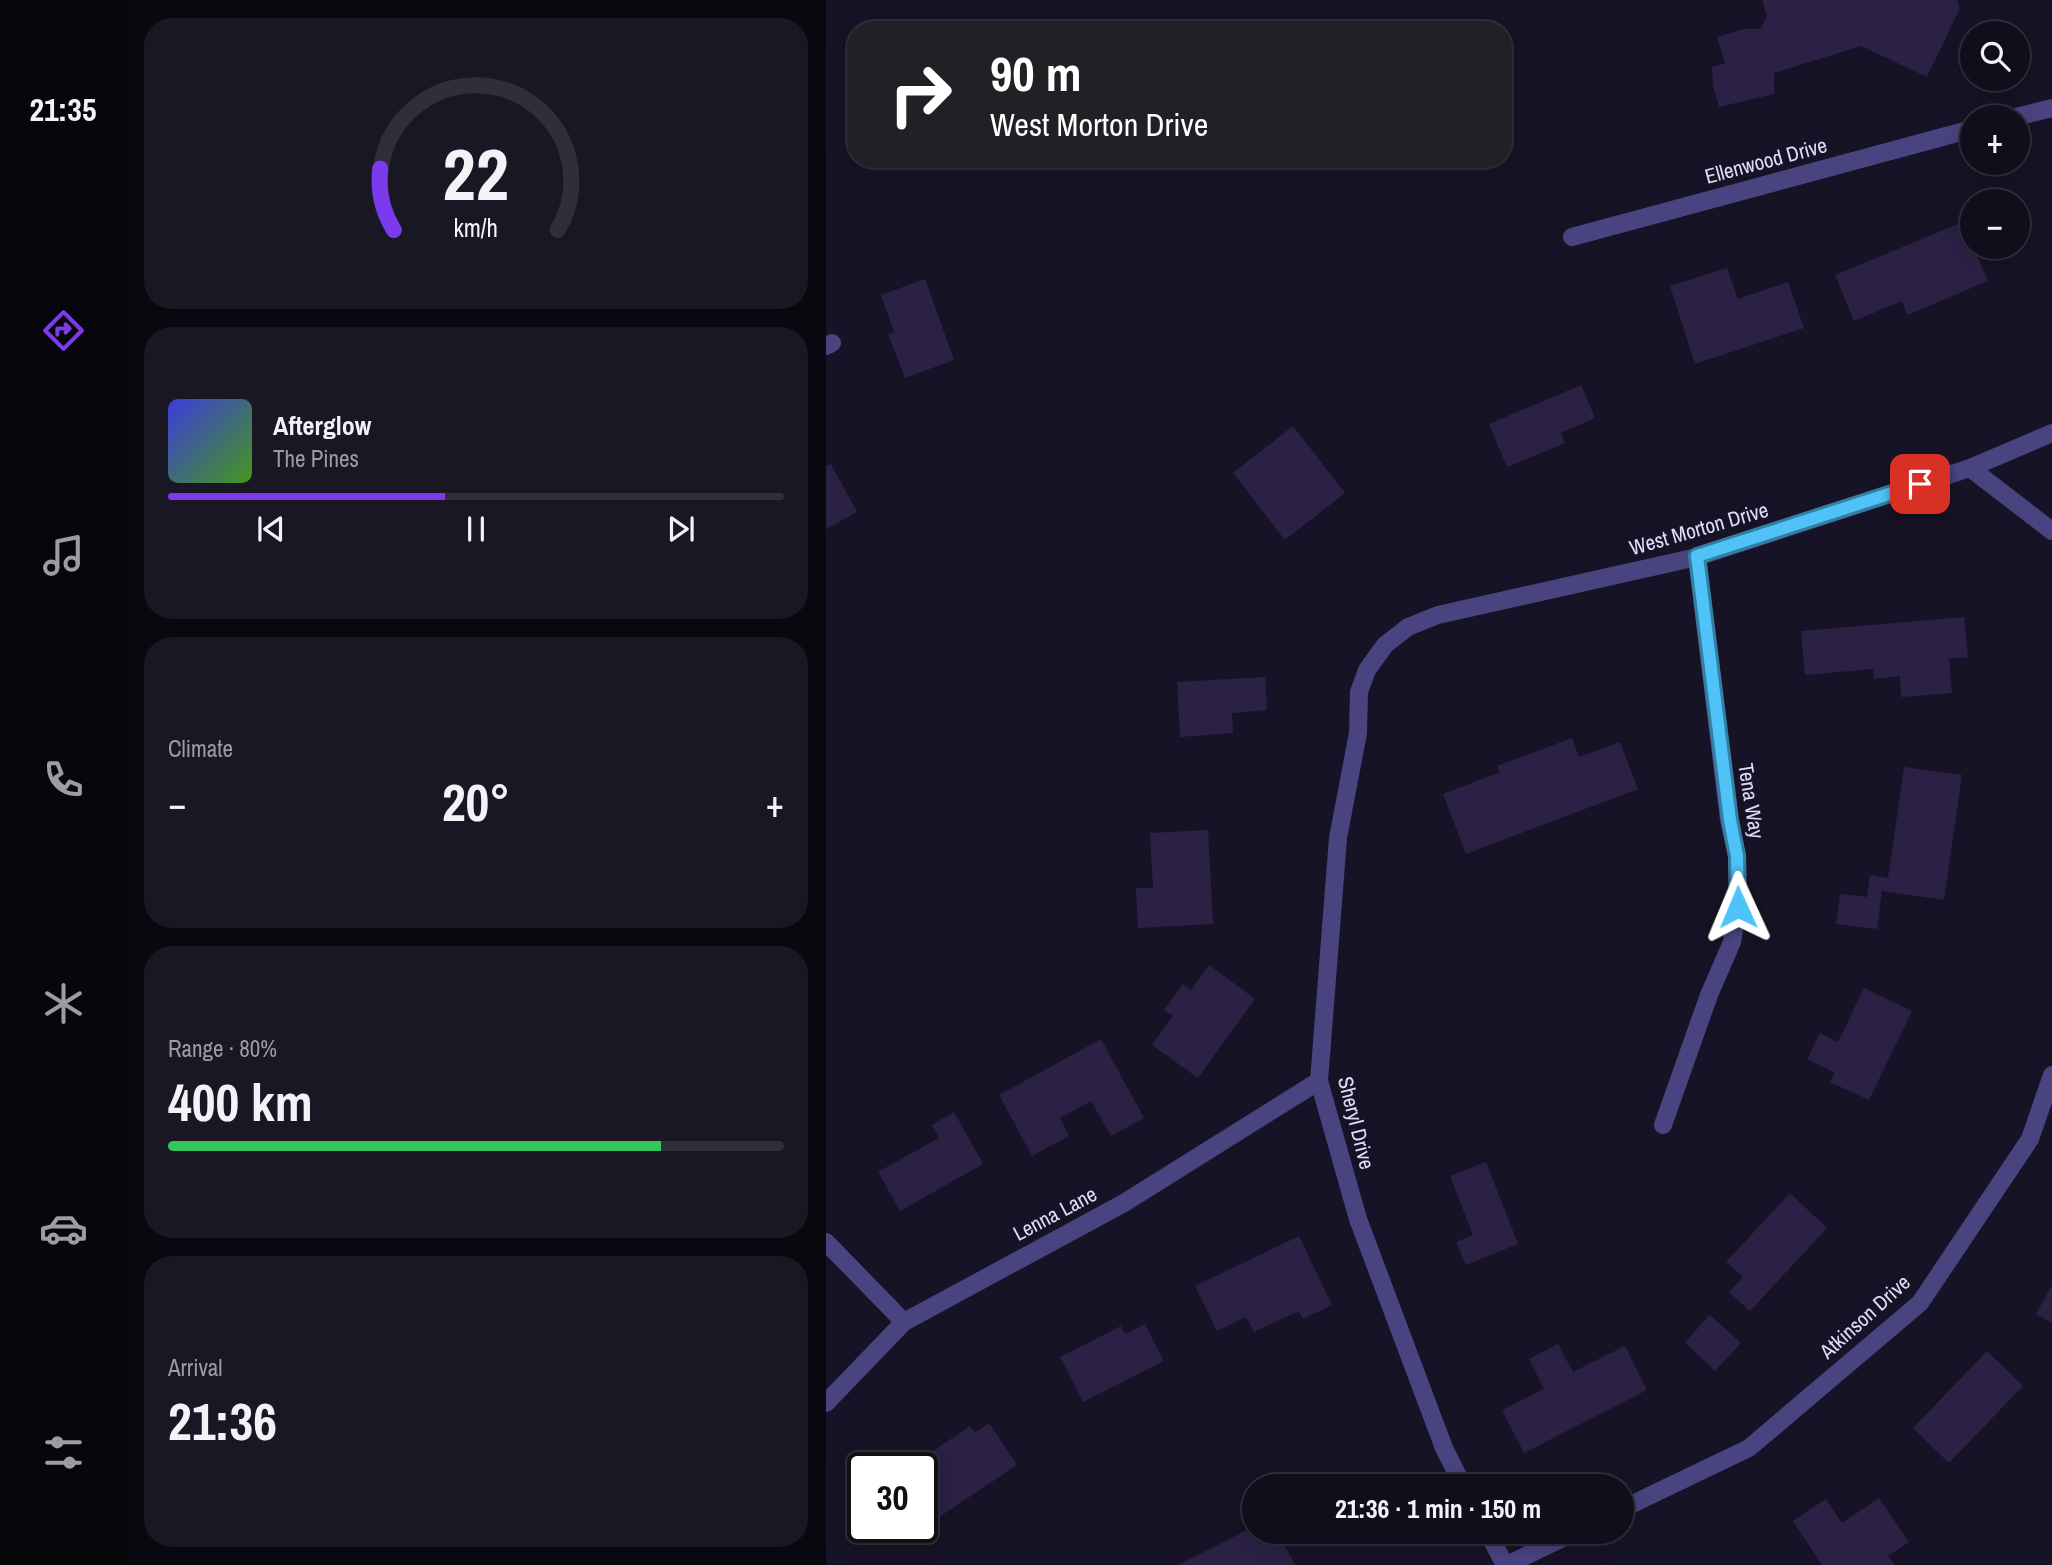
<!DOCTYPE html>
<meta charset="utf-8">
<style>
body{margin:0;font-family:"Archivo Narrow",sans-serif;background:#1a1725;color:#f1f3f6;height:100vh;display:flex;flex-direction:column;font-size:26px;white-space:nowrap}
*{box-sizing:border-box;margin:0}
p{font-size:23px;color:#9c9ca3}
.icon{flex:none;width:38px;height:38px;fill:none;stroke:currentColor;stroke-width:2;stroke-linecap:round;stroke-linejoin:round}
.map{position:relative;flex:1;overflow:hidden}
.side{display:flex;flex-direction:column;gap:18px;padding:18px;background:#09080f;width:700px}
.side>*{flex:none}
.hud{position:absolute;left:21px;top:21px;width:665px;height:147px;border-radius:28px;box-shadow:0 4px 18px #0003,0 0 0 2px #302e3b;background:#202124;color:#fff;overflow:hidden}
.fabs{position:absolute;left:1134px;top:21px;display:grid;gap:14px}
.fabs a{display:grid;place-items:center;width:70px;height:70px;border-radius:50%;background:#110e1c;box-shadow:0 4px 18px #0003,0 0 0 2px #302e3b;font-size:35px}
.speed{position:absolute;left:21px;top:1452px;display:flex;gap:14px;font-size:35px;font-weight:700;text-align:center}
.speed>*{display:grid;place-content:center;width:91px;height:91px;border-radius:50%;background:#110e1c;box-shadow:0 4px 18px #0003,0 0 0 2px #302e3b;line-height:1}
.speed .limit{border:4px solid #111;border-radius:10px;background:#fff;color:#111}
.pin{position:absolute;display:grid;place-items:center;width:60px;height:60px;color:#fff;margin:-30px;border-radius:14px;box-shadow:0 4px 10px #0006}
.me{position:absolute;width:77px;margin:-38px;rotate:359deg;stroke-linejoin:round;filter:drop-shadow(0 0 5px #0008)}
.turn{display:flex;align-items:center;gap:24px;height:147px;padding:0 28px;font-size:32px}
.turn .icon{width:91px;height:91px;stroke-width:2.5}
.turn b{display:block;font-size:49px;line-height:60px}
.big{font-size:52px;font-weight:700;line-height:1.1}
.side .card{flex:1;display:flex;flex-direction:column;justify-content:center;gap:10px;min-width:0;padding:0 24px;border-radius:28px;background:#1a1725}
.side .dial{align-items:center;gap:0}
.dial svg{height:182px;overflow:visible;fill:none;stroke:#302e3b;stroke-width:7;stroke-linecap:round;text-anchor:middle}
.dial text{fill:#f1f3f6;stroke:none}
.song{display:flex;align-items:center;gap:21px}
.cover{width:84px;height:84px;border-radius:10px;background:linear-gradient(135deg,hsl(240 70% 55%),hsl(100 70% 35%))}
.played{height:7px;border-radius:4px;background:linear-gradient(90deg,#7c3aed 45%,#302e3b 45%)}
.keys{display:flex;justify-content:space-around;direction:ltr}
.heat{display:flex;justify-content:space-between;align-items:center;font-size:38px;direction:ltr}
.charge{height:10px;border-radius:5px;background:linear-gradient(90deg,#34c759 80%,#302e3b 0)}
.trip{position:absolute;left:416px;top:1474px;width:392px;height:70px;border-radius:35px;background:#110e1c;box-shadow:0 4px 18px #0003,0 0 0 2px #302e3b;font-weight:700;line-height:70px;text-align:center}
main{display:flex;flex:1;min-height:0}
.dock{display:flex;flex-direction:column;width:126px;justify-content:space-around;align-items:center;background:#07060b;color:#9c9ca3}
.dock .icon{width:49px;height:49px}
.dock .selected{color:#7c3aed}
.dock b{font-size:32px;color:#f1f3f6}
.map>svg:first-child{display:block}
.building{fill:#2a2145}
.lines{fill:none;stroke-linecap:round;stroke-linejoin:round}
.street{stroke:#494380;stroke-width:18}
.route-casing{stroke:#337fa1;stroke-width:18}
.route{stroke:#4fc3f7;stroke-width:12}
.labels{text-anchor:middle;stroke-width:7;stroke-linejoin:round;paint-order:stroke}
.street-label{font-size:21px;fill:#e1dcfb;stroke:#171326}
</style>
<main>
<nav class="dock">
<b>21:35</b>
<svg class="icon selected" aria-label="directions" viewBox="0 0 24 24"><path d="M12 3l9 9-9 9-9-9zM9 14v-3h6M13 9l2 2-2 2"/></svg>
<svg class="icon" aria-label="music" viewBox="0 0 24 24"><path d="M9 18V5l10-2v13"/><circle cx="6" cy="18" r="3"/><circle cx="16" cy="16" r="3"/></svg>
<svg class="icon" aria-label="phone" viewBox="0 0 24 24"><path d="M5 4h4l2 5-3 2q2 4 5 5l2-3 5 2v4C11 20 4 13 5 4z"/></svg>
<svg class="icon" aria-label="climate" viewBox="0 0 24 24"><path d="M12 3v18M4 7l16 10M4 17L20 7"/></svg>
<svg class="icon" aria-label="car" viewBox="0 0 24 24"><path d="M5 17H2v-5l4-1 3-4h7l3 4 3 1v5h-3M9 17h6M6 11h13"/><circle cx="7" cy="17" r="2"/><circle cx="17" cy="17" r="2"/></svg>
<svg class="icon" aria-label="filters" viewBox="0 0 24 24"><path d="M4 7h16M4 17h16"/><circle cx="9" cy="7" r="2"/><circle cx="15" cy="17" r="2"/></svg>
</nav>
<section class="side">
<div class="card dial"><svg viewBox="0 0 100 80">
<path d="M14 69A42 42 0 1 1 86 69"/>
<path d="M14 69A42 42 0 0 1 8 42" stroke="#7c3aed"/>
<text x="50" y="56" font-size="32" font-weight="700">22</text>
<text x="50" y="72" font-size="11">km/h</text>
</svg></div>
<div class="card">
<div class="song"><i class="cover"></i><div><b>Afterglow</b><p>The Pines</p></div></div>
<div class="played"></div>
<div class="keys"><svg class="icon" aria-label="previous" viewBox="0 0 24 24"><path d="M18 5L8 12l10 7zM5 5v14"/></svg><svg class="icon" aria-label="pause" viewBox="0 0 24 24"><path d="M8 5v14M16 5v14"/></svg><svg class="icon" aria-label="next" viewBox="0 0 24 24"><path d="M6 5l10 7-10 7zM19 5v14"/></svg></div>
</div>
<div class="card"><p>Climate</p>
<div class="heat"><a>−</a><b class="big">20°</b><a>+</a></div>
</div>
<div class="card"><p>Range · 80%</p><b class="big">400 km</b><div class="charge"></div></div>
<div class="card"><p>Arrival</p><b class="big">21:36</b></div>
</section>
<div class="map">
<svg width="1226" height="1565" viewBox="0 0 1226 1565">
<rect width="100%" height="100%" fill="#171326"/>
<g class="building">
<polygon points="936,0 1131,0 1134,8 1101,77 1035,46 948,73 948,94 893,107 887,85 886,67 899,63 891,37 917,29 934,29 941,16"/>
<polygon points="1137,222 1162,281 1081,315 1076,301 1028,321 1009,275"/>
<polygon points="901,268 912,299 962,282 978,328 869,364 844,286"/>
<polygon points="99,279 128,360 79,378 62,334 68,332 55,295"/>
<polygon points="755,385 769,418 735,433 739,443 681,467 663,424"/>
<polygon points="467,426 519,493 459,540 407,473"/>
<polygon points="5,464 31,512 0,529 0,466"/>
<polygon points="1138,617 1142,657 1123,659 1126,693 1075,697 1074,676 1048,679 1047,669 979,675 975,631"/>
<polygon points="439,677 441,710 406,713 407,733 354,737 351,682"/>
<polygon points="746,738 753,757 794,742 812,789 640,854 617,794 674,772 671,766"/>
<polygon points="1078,767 1136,775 1118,900 1056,891 1051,929 1010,924 1014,894 1041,897 1044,875 1062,878"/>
<polygon points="382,830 387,924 312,928 310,888 327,888 324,833"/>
<polygon points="383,965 429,999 372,1078 326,1045 347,1016 338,1010 357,984 365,990"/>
<polygon points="1038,988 1086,1011 1043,1100 1004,1082 1009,1073 981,1059 994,1033 1012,1042"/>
<polygon points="275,1039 318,1118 285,1136 265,1101 234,1118 243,1136 206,1156 173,1095"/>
<polygon points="128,1112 157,1164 74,1211 52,1172 113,1138 106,1125"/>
<polygon points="660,1162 692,1244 640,1265 630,1242 647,1235 624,1176"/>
<polygon points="964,1193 1001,1228 924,1311 903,1292 917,1277 900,1262"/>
<polygon points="473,1236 506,1305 477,1319 473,1311 428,1332 420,1317 391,1331 369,1286"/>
<polygon points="1226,1285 1226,1323 1210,1314"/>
<polygon points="884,1315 915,1343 889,1371 859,1342"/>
<polygon points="319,1324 338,1361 257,1402 234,1357 295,1326 299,1334"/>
<polygon points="732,1344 747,1372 799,1346 821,1390 698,1453 676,1410 718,1389 703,1359"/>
<polygon points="1161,1351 1197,1386 1123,1463 1087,1428"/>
<polygon points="163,1423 191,1465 88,1534 84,1528 96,1528 96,1468 82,1468 144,1426 149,1433"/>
<polygon points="1053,1498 1083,1542 1062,1556 1069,1565 996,1565 967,1521 1000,1499 1016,1523"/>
<polygon points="429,1526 429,1531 459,1531 453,1534 469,1565 352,1565"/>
</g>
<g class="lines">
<g class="street">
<polyline points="1190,117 1226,108"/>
<polyline points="746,237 1146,129"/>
<polyline points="0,346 6,343"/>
<polyline points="1144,468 1226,531"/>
<polyline points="837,1125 883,995 906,942 912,907 911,856 903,820 871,557"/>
<polyline points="0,1242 78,1322"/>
<polyline points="0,1403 78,1322 298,1203 493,1081"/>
<polyline points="637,1486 618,1448 532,1219 493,1081 512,838 532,733 533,692 541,670 559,645 582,627 612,615 871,557 1144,468 1226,433"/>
<polyline points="796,1509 923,1448 1094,1303 1204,1139 1226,1075"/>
<polyline points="661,1531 679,1565"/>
<polyline points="681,1565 751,1531"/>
</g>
</g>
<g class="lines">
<g class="route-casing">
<polyline id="route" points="912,907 911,856 904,820 871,556 1094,484"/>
</g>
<use href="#route" class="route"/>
</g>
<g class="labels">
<g class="street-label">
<text transform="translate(940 161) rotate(-15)" y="7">Ellenwood Drive</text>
<text transform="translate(873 529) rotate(-16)" y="7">West Morton Drive</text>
<text transform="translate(925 801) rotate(81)" y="7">Tena Way</text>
<text transform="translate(530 1123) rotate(76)" y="7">Sheryl Drive</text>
<text transform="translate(229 1214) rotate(-28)" y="7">Lenna Lane</text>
<text transform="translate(1039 1317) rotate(-42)" y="7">Atkinson Drive</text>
</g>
</g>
</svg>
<div class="fabs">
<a><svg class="icon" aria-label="search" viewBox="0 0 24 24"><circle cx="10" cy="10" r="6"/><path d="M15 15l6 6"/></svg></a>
<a>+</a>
<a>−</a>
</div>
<div class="speed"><div class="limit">30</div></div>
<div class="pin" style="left:1094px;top:484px;background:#d93025"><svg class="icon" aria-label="arrive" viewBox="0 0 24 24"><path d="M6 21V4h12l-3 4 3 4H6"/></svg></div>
<svg class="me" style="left:912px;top:907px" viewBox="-20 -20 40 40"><path d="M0-17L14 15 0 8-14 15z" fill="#4fc3f7" stroke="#fff" stroke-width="4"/></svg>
<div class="trip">21:36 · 1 min · 150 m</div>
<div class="hud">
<div class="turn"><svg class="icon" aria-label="right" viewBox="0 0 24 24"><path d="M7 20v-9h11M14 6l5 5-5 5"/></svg><div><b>90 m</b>West Morton Drive</div></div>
</div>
</div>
</main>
